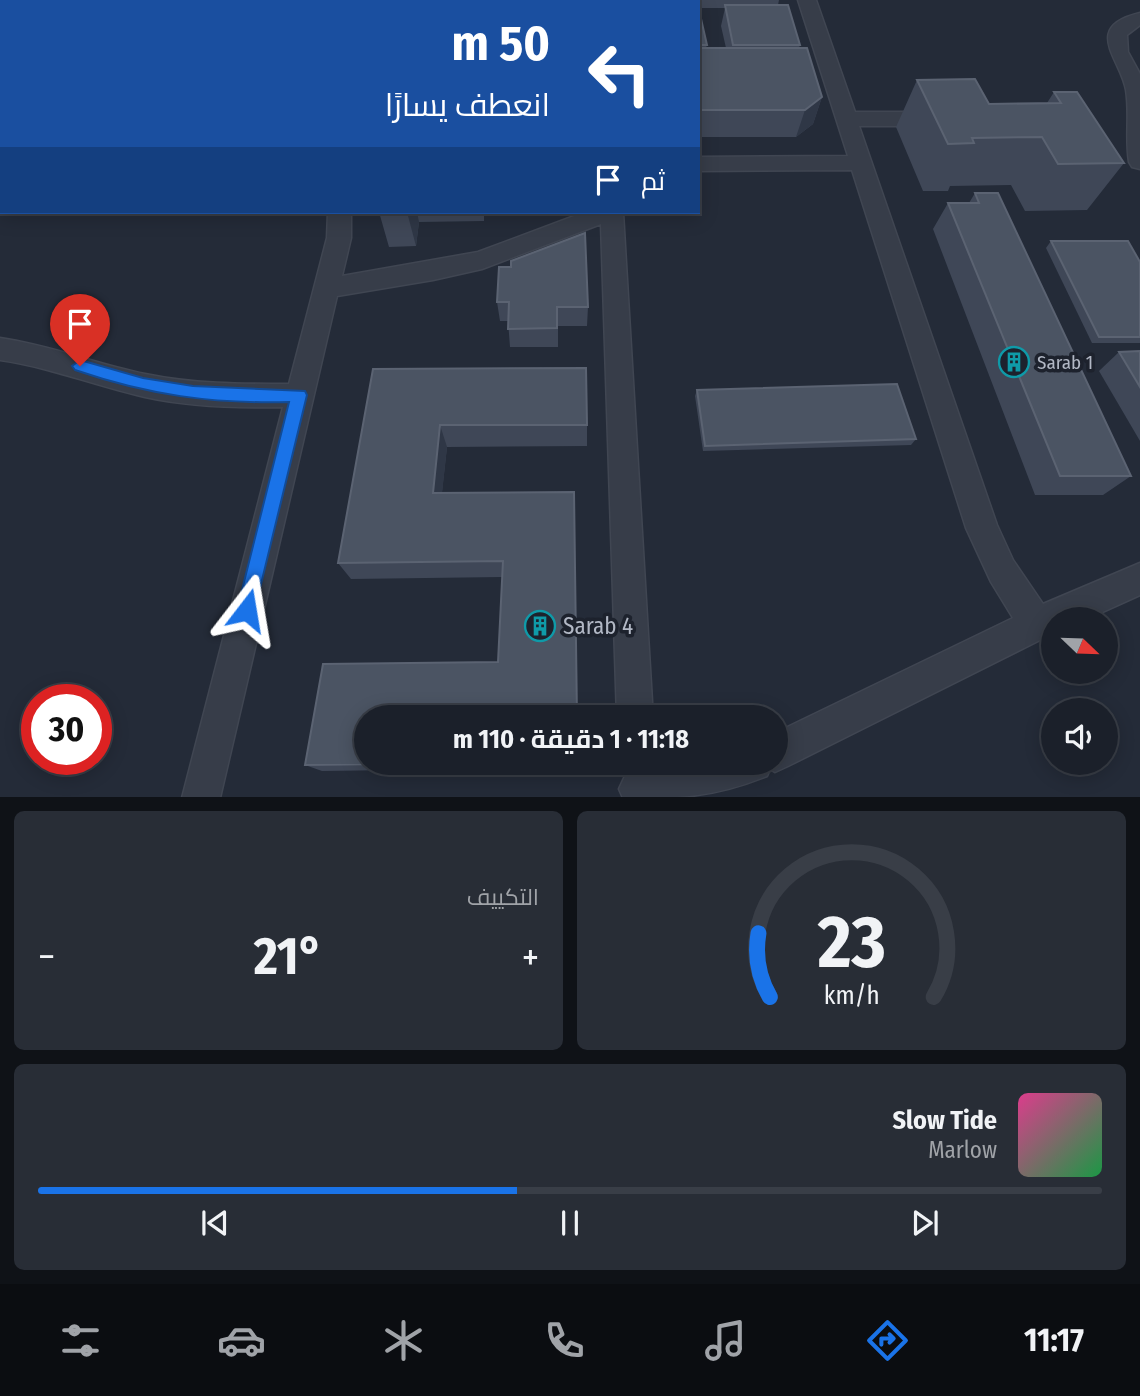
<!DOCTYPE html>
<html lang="ar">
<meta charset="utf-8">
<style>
body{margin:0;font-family:"Fira Sans Condensed",Cairo,sans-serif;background:#282d36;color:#f1f3f6;direction:rtl;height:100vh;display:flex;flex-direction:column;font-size:26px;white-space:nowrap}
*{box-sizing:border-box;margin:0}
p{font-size:23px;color:#a0a3a8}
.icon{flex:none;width:38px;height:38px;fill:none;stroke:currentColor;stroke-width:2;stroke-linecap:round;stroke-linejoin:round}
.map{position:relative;height:797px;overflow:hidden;direction:ltr}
.drawer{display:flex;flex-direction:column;gap:14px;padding:14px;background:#0f1217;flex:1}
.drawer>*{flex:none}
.banner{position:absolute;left:0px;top:0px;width:700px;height:214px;box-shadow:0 4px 18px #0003,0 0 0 2px #393e47;direction:rtl;background:#1a4fa0;color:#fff;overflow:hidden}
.needle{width:46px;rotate:113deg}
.tools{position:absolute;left:1041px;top:607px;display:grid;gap:14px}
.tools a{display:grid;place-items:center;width:77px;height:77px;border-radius:50%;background:#1b202a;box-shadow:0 4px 18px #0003,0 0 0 2px #393e47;font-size:35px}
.speed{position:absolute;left:21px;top:684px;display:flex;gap:14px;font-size:35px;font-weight:700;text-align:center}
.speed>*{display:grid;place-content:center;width:91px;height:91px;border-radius:50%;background:#1b202a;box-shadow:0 4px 18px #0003,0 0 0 2px #393e47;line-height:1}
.speed .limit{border:10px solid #d22;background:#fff;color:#111}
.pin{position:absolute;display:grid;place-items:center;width:60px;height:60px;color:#fff;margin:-72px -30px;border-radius:50% 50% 50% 0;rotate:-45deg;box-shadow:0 0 7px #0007}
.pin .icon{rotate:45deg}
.me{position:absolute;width:77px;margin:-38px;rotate:14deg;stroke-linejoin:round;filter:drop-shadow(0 0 5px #0008)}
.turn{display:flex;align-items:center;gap:24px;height:147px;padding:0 35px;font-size:32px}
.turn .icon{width:91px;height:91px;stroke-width:2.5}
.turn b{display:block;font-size:49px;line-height:60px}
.then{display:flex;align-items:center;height:66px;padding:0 35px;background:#0003;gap:14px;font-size:26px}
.big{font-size:52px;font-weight:700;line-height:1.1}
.drawer .tile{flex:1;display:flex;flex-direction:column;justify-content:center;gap:10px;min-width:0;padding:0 24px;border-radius:10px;background:#282d36}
.drawer .dial{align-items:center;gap:0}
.dial svg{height:182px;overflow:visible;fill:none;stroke:#393e47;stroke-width:7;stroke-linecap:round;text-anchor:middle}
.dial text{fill:#f1f3f6;stroke:none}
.song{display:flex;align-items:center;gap:21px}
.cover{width:84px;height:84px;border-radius:10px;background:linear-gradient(135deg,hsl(330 70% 55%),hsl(140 70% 35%))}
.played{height:7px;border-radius:4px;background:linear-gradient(90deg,#1a73e8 45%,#393e47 45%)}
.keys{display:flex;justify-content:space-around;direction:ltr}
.heat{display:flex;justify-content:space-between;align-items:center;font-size:38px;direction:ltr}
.drawer .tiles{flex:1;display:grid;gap:14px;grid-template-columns:1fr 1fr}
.tile:last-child{grid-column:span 2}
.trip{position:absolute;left:354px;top:705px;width:434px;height:70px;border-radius:35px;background:#1b202a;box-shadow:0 4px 18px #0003,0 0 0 2px #393e47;font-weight:700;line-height:70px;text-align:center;direction:rtl}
.dock{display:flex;height:112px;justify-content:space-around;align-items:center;background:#0b0d11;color:#a0a3a8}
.dock .icon{width:49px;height:49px}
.dock .selected{color:#1a73e8}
.dock b{font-size:32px;color:#f1f3f6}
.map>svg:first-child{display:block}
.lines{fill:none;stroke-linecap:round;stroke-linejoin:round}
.minor-casing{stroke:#404652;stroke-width:3}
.minor{fill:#373d49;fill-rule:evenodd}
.wall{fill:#3f4757}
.shaded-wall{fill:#2f3746}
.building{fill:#4b5463;stroke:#5b6372;stroke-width:2}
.route{fill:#1a73e8;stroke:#114b97;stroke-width:2}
.labels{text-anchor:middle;stroke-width:7;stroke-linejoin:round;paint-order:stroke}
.poi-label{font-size:19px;fill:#b2b8c5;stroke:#1d222d;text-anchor:start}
.near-poi-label{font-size:23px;fill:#b2b8c5;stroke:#1d222d;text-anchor:start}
</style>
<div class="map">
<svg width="1140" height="798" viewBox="0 0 1140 798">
<rect width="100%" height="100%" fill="#242b38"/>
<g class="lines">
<g class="minor-casing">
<g id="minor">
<polygon points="93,0 114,0 92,2"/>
<polygon points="392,0 410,0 391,2"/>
<rect x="594" y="0" width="18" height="2"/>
<path d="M798 0H816L855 112H937L944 114 947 119 944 124 937 126H859L997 525 1013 560 1043 604 1140 563V595L1085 620H1054V633L788 766 775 772 770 769 767 776C713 798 679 798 623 798L619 789 625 776C671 756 726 763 775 763V733L1013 618 991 582 966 528 852 170 698 171V157L848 156Z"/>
<path d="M1140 13V25L1127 35 1128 52 1140 74V169L1132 167 1129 162C1125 138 1130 114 1126 90 1121 59 1081 27 1140 13Z"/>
<polygon points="2,59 2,71 0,72 0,60"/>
<rect x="0" y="152" width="2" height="14"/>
<path d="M328 212H351V238L342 276 478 252 585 212H623L653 718H617L601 224 482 269 433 280 337 296 220 798H182L283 407C237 408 190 407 145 397 96 386 50 367 0 360V338C50 345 96 364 145 374 193 384 241 384 289 384L327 238Z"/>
</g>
</g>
<use href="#minor" class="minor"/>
</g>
<g class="wall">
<polygon points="162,0 263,0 264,2 163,2"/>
<polygon points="333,0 366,0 337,2 333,2"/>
<polygon points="648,0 779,0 778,5 800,45 799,48 822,97 813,124 796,137 698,137 698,10 707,45 706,48 726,48 721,26 725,8 698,8 698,2 649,2"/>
<polygon points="917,80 989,104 1047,103 1054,92 1124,163 1087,210 1025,211 1011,185 950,186 948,191 923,191 896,127"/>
<polygon points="975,193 1131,476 1103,495 1035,495 933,229 948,203 969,203"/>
<polygon points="379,212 501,212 501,213 484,213 484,221 419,222 416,246 389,247"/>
<polygon points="1051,241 1140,262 1140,343 1092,343 1046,248"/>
<polygon points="499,267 588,307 587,326 558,326 558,347 510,347 508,321 500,321 497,302"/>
<polygon points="1140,351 1140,441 1099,371 1119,352"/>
<polygon points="586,368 587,425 587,446 447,447 442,492 574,492 577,718 366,718 366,763 537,763 537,768 322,771 305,765 323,664 498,662 502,577 351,579 338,563 373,369"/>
<polygon points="697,390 916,439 911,445 703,451 695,396"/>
</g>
<g class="shaded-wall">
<polygon points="172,0 263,0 264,2 173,2"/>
<polygon points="822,97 813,124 796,137 805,110"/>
<polygon points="407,212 417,212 419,222 416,246"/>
<polygon points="440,425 447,447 440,512 433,493"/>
</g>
<g class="building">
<polygon points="415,0 575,0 575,2 414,2"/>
<polygon points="725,5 788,5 800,45 733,45"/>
<polygon points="698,10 699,10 707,45 698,45"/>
<polygon points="698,48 807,48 822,97 805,110 698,110"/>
<polygon points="975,79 989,104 1061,103 1054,92 1077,92 1124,163 1058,164 1042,137 972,138 974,143 948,144 917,80"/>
<polygon points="975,193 998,193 1131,476 1060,476 948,203 979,203"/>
<polygon points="585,233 588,307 557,307 557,328 508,329 509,302 497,302 499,267 511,267 511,261"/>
<polygon points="1051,241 1128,241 1140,262 1140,337 1099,337"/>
<polygon points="1140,351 1140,387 1119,352"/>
<polygon points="586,368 587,425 440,425 433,493 574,492 577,718 366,718 366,763 463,763 305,765 323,664 498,662 503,561 338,563 373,369"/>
<polygon points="897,384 916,439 705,446 697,390"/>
</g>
<path class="route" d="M80 360 143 378 193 386 305 391 307 395 253 617 247 619 240 617 237 610 289 402C212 404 148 395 75 370L72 366Z"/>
<defs>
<g id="building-ring" transform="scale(1.575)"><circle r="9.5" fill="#1d222d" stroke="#0f9aa8" stroke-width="1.5"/><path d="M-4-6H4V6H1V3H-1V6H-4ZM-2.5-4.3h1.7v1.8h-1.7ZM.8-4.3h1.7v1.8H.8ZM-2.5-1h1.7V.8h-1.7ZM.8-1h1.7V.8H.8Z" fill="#0f9aa8"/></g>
</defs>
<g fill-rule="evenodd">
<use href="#building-ring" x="1014" y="362"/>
<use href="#building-ring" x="540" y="626"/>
</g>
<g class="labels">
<g class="poi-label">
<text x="1037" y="369">Sarab 1</text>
</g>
<g class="near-poi-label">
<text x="563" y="634">Sarab 4</text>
</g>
</g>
</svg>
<div class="tools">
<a><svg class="needle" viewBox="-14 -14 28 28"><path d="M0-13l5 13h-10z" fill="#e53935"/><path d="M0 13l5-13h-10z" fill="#a0a3a8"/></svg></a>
<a><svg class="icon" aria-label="sound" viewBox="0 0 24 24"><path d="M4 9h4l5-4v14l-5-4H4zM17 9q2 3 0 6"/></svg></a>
</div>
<div class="speed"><div class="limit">30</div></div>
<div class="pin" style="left:80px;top:366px;background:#d93025"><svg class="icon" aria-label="arrive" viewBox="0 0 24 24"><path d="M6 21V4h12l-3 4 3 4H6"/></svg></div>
<svg class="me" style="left:247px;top:610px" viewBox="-20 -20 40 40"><path d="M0-17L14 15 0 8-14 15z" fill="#1a73e8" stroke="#fff" stroke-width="4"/></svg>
<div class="trip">11:18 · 1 دقيقة · 110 m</div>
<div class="banner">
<div class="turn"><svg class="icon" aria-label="left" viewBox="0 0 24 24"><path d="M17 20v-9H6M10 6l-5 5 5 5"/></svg><div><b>50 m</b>انعطف يسارًا</div></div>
<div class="then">ثم<svg class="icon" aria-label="arrive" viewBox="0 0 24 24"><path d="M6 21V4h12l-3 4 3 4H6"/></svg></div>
</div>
</div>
<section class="drawer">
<div class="tiles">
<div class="tile dial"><svg viewBox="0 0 100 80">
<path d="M14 69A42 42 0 1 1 86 69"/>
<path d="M14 69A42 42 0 0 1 9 41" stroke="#1a73e8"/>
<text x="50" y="56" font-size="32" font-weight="700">23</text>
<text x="50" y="72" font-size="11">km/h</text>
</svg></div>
<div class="tile"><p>التكييف</p>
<div class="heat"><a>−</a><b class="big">21°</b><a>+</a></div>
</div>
<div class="tile">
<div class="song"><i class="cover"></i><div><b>Slow Tide</b><p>Marlow</p></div></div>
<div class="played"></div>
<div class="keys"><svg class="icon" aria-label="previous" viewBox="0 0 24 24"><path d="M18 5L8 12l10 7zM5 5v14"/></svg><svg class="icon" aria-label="pause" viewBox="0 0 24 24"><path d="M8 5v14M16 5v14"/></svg><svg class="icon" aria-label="next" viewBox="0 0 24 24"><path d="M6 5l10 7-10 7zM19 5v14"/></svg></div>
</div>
</div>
</section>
<nav class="dock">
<b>11:17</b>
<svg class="icon selected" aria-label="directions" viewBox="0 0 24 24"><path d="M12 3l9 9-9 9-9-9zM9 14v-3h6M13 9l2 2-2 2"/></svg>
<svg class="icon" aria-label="music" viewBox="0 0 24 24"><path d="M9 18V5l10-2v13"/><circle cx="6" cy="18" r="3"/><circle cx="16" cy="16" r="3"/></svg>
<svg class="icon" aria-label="phone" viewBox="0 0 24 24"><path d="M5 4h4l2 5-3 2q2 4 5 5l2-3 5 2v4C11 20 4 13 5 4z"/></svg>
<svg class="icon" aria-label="climate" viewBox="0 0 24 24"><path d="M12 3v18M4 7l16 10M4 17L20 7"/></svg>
<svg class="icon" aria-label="car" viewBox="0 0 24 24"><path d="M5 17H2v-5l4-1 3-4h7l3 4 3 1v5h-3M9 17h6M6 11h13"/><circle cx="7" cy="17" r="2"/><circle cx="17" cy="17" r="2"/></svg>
<svg class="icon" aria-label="filters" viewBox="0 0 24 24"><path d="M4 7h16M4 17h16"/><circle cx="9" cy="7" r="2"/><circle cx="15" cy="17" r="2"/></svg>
</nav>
